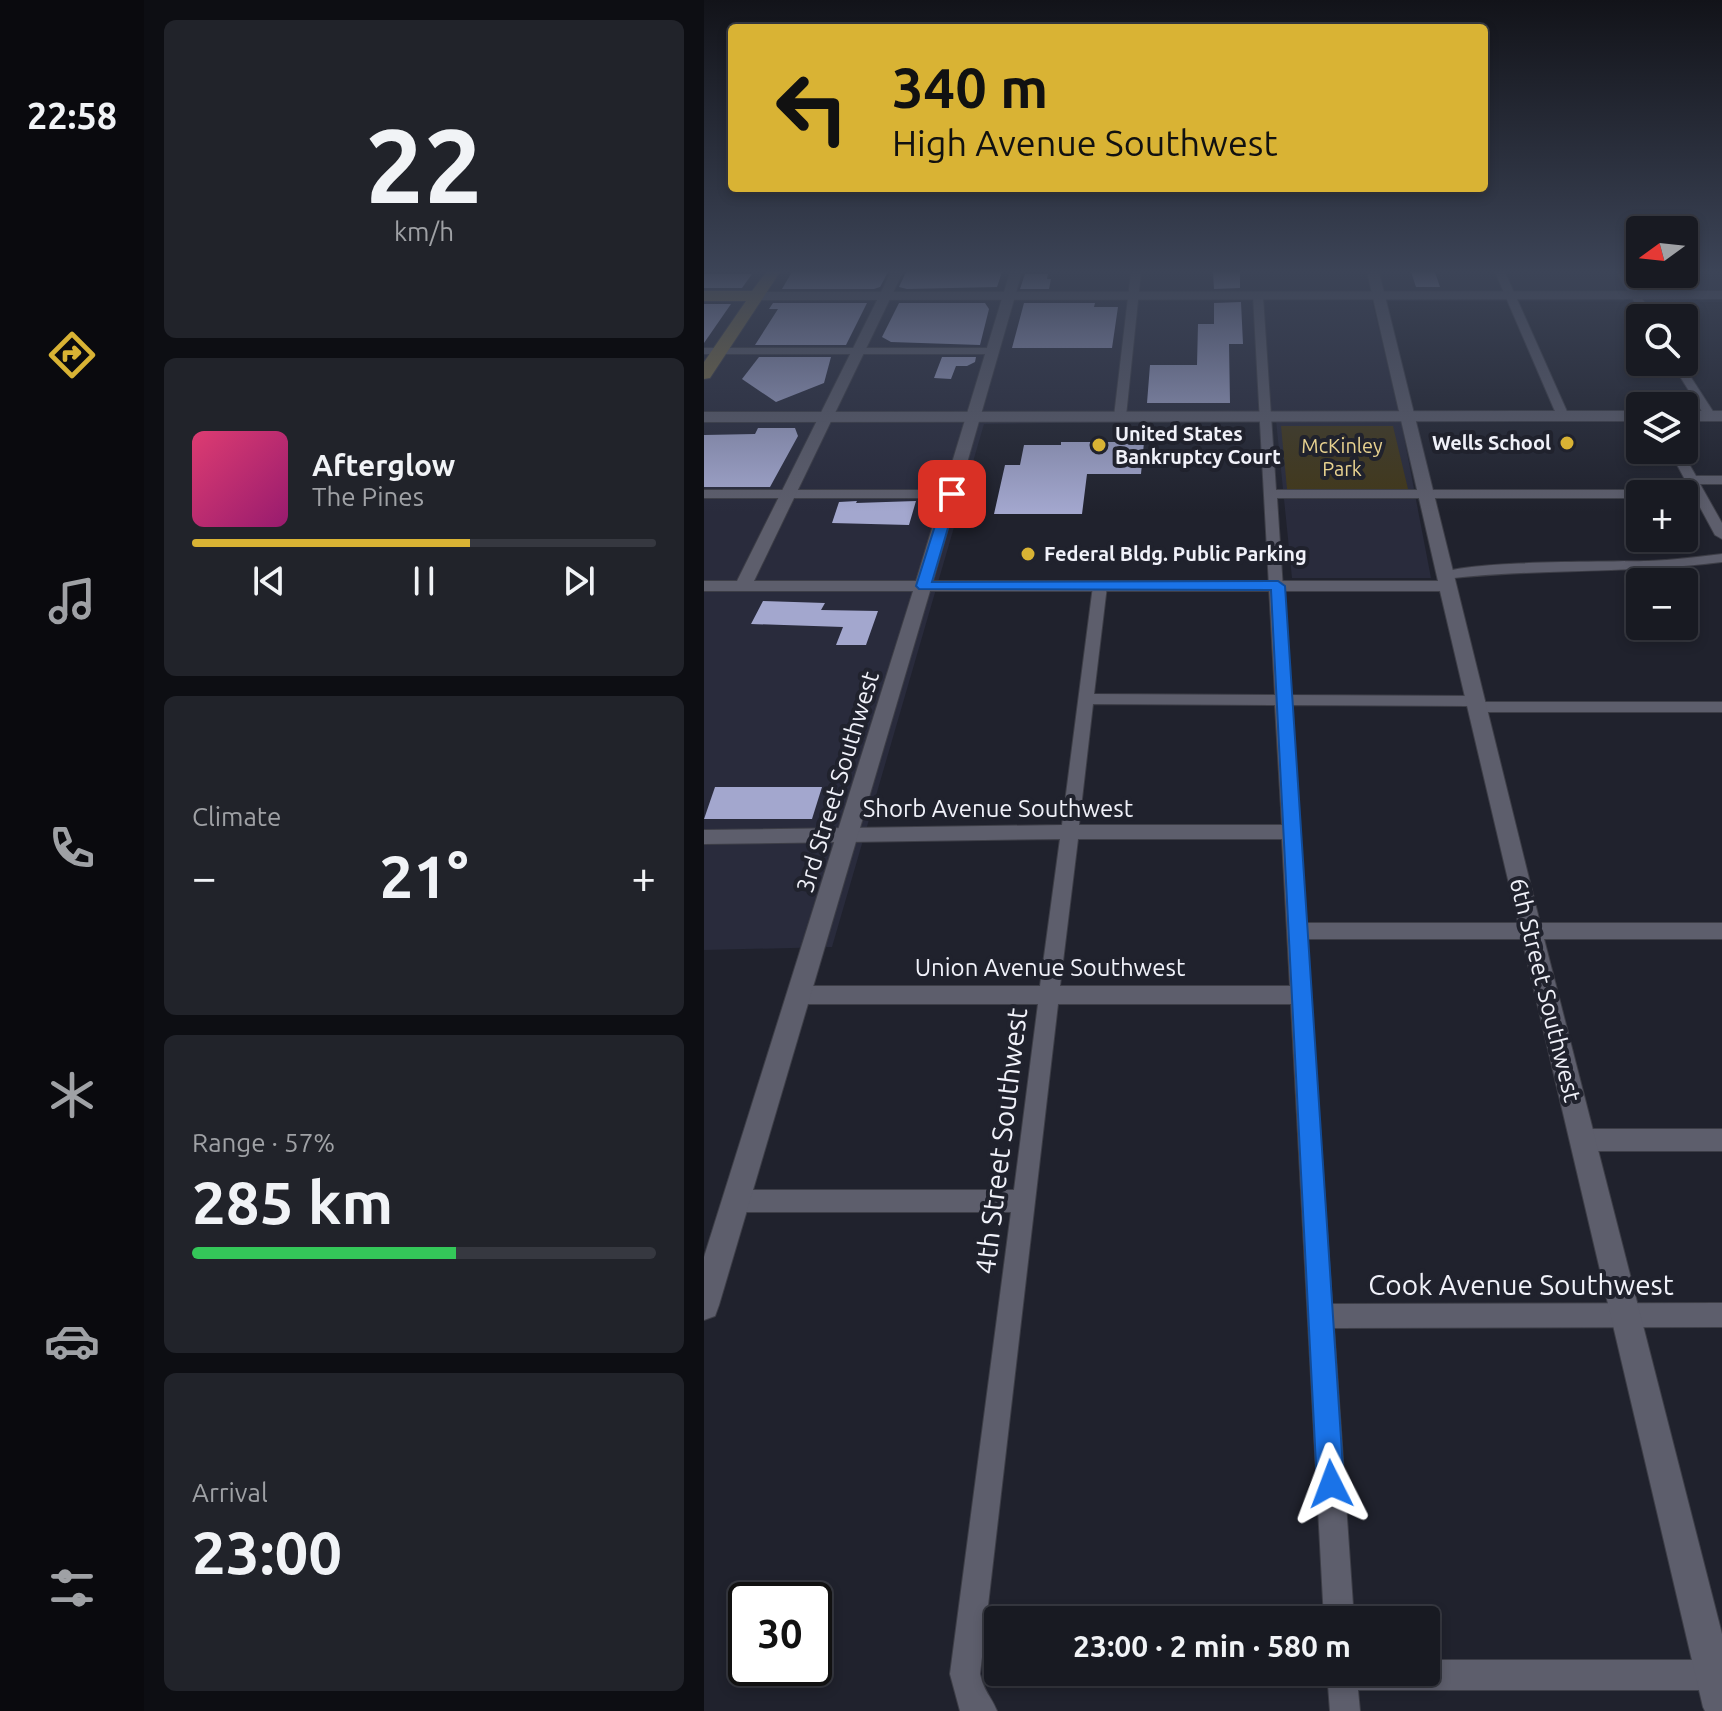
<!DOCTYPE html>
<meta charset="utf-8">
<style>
body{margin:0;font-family:Ubuntu,sans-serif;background:#21232a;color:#f1f3f6;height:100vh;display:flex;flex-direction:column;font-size:30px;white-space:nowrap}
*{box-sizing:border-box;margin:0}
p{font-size:26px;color:#9fa1a5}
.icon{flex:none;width:44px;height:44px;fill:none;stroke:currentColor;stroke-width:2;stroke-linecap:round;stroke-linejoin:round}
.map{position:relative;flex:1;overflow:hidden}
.sheet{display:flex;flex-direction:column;gap:20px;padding:20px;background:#0d0e13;width:560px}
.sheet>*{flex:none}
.banner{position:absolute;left:24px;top:24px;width:760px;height:168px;border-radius:8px;box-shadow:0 4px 12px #0003,0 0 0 2px #363840;background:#d9b334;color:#111;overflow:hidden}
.needle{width:52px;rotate:255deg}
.buttons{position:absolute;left:922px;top:216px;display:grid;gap:16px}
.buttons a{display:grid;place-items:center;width:72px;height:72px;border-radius:8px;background:#181a22;box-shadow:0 4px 12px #0003,0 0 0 2px #363840;font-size:40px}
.speed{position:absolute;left:24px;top:1582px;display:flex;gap:16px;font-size:40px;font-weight:700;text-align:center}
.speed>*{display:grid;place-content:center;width:104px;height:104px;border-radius:50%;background:#181a22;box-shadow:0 4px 12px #0003,0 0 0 2px #363840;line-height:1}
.speed .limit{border:4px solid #111;border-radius:12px;background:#fff;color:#111}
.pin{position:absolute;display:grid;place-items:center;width:68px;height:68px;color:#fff;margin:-34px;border-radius:16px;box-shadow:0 4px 12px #0006}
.me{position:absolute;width:88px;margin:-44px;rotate:357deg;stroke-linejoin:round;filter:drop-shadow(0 0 6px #0008)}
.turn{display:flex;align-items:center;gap:28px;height:168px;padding:0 32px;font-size:36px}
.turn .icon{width:104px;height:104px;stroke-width:2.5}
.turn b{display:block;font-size:56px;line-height:68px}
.big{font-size:60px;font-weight:600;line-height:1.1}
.sheet .widget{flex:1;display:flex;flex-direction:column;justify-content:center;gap:12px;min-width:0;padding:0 28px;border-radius:12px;background:#21232a}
.sheet .dial{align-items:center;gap:0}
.dial b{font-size:104px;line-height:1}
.song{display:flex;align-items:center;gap:24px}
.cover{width:96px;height:96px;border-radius:12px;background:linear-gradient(135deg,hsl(340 70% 55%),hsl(320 70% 35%))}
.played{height:8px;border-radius:4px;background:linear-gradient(90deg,#d9b334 60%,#363840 60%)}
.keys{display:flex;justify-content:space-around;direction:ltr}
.heat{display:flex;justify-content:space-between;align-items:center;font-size:44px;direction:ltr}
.charge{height:12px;border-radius:6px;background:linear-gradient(90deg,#34c759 57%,#363840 0)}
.trip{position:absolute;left:280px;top:1606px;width:456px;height:80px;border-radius:8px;background:#181a22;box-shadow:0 4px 12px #0003,0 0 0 2px #363840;font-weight:600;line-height:80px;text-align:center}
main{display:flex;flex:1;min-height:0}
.menu{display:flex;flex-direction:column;width:144px;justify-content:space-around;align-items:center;background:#0a0a0e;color:#9fa1a5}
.menu .icon{width:56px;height:56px}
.menu .selected{color:#d9b334}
.menu b{font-size:36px;color:#f1f3f6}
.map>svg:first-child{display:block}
.built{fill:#292b3c}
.green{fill:#423819}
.building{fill:#a3a7ce}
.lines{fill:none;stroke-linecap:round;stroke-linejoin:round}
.minor-casing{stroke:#3d3e47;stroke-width:2}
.tertiary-casing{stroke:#3d3e47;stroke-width:2}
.secondary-casing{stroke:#3d3e47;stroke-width:2}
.primary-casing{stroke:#3d3e47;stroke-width:2}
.minor{fill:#5d5e6c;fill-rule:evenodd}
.tertiary{fill:#5d5e6c;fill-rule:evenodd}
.secondary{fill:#5d5e6c;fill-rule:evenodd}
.primary{fill:#817245;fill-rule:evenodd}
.route{fill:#1a73e8;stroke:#114b97;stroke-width:2}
.poi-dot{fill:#d9b334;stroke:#20222d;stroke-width:3}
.labels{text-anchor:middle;stroke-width:8;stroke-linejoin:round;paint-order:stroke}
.far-poi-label{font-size:20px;font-weight:bold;fill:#f0f1f9;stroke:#20222d;text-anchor:start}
.far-park-label{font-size:20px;fill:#e8d290;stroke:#20222d}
.street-label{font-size:24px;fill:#f0f1f9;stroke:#20222d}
.near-street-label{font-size:28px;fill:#f0f1f9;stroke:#20222d}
</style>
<main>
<nav class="menu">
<b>22:58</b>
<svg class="icon selected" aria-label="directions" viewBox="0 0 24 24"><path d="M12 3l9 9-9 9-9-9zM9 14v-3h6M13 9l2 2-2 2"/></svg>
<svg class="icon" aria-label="music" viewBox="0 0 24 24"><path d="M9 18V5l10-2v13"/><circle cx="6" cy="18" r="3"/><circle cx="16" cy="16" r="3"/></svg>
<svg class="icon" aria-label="phone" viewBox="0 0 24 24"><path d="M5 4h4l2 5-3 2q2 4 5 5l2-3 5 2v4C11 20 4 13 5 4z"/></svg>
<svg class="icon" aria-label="climate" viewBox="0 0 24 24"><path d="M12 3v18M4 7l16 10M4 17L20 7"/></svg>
<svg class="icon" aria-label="car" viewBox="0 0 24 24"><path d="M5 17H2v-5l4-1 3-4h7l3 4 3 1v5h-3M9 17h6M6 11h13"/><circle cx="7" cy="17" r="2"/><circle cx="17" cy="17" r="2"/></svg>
<svg class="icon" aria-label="filters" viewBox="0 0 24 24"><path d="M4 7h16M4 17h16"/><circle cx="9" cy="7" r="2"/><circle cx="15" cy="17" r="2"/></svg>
</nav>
<section class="sheet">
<div class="widget dial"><b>22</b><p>km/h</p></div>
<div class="widget">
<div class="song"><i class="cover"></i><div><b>Afterglow</b><p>The Pines</p></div></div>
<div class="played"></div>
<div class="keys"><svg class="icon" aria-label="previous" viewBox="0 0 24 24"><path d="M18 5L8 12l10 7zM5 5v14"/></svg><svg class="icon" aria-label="pause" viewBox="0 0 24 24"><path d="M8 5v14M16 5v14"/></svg><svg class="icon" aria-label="next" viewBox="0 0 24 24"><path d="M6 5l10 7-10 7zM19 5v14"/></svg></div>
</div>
<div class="widget"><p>Climate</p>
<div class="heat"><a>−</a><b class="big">21°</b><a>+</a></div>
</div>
<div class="widget"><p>Range · 57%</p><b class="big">285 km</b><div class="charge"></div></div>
<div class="widget"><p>Arrival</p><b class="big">23:00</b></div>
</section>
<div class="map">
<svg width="1018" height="1711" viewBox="0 0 1018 1711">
<rect width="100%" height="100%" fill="#20222d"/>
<polygon class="built" points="0,272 1018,272 1018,302 668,301 695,411 727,578 588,578 572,420 280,424 128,947 0,950"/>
<polygon class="green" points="577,426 689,426 704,489 583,489"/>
<g class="building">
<polygon points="88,272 184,272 176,287 170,289 78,289"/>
<polygon points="202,272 298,272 293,287 203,289 195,287"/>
<polygon points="509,272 536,272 536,288 510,289"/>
<polygon points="707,272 731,272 736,287 712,287"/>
<polygon points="0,274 48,274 38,288 0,288"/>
<polygon points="321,274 344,274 343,279 347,279 345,289 316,289"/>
<polygon points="537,302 539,344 525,344 526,403 443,403 446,365 493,365 494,324 510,324 510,303"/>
<polygon points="69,303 163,303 142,345 51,345 74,309 65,309"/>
<polygon points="195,303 281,303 285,309 276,345 187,342 178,337"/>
<polygon points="320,303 391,303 390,307 414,307 408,348 308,348"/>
<polygon points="0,304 27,304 0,343"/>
<polygon points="55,357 127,357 120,383 72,402 38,379"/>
<polygon points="238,357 272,357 271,362 263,366 252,366 247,379 230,378"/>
<polygon points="54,428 91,428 94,436 66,487 0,487 0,435 51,434"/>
<polygon points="357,442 440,442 437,474 383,474 378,514 290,514 301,465 316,465 320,445 357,445"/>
<polygon points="153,501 152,503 212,501 205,525 128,523 135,502"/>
<polygon points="59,601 121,603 117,610 174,611 162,645 132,645 139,627 47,624"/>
<polygon points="11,787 118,787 108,819 0,819"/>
</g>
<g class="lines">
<g class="minor-casing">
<g id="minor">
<polygon points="427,272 437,272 422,416 416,419 410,416"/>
<polygon points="791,272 801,272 865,416 863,418 853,416"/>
<polygon points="912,272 922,272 950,318 940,318"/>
<path d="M554 293 559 296 572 490H936L942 494H936V498H573L586 695 771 696 779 702H1018V712H772L766 711 764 706 587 705 602 923H1018V939H603L628 1304 1018 1303V1327L630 1328 650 1620H620L587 1004H354L276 1674C281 1694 286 1694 293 1711H256L246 1674 307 1212H32L24 1209 20 1201 24 1193 32 1190H310L334 1004H95L88 1001 85 995 88 989 95 986H336L356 839 0 844V830L358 825 389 586 396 582 403 586 390 694 571 695 549 296ZM389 704 571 705 578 825H375ZM374 839H578L586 986H356Z"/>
<polygon points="0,348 290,348 295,351 290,354 0,354"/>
<polygon points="967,362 977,362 1012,416 1010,418 1002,418"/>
<polygon points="965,450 977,450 992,476 1018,476 1018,484 996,484 1018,523 1018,539 1011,535"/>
<polygon points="0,490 248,490 254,494 248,498 0,498"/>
<path d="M1018 554V562C926 574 833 568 741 579L734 575C753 560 909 562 944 561 969 560 993 557 1018 554Z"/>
<polygon points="877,1129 1018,1129 1018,1151 877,1151 869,1147 866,1140 869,1133"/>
<polygon points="722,1660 1010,1660 1018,1663 1018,1687 1010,1690 654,1690 656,1711 626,1711 623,1672 722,1672"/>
</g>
</g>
<g class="tertiary-casing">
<polygon id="tertiary" points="187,272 199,272 50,581 212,581 306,272 318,272 229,581 734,581 663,272 675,272 838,931 1018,1634 1018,1711 1001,1711 999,1707 736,591 226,591 15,1305 11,1316 0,1320 0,1257 209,591 0,591 0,581 33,581"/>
</g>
<g class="secondary-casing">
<g id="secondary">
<polygon points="1018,291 1018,299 53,300 46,296 53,292"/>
<polygon points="936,411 936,421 0,422 0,412"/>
<rect x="980" y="411" width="38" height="10"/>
</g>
</g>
<g class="primary-casing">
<polygon id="primary" points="62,272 76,272 6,378 0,379 0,362 42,301 0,301 0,291 48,291"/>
</g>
<use href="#minor" class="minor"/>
<use href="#tertiary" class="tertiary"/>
<use href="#secondary" class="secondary"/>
<use href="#primary" class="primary"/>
</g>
<linearGradient id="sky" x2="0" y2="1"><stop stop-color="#121319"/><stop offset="0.53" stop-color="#3c4457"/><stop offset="1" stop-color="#3c4457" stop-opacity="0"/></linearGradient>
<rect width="1018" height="512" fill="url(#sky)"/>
<polygon class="route" points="248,490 254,494 228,582 574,581 581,586 640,1484 636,1494 627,1498 617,1494 613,1484 567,590 215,589 212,586 241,494"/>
<g class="poi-dot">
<circle cx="863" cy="443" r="8"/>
<circle cx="395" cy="445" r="8"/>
<circle cx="324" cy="554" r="8"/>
</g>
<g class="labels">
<g class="far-poi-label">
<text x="411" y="441">United States<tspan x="411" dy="23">Bankruptcy Court</tspan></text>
<text x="847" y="450" text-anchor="end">Wells School</text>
<text x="340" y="561">Federal Bldg. Public Parking</text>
</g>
<g class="far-park-label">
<text x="638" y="453">McKinley<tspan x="638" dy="23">Park</tspan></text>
</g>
<g class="street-label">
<text transform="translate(134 782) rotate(-73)" y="8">3rd Street Southwest</text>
<text x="294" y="817">Shorb Avenue Southwest</text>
<text x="346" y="976">Union Avenue Southwest</text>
<text transform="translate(841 990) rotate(76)" y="8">6th Street Southwest</text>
</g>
<g class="near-street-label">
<text transform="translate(297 1141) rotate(-83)" y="10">4th Street Southwest</text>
<text x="817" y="1295">Cook Avenue Southwest</text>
</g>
</g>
</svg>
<div class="buttons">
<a><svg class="needle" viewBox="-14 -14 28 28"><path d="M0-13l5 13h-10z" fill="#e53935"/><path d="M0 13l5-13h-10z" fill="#9fa1a5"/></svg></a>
<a><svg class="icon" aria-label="search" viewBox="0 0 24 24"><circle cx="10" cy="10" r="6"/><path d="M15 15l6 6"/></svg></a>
<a><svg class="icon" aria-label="layers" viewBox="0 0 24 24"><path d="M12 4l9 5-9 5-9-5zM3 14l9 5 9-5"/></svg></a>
<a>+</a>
<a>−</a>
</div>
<div class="speed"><div class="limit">30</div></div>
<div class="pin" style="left:248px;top:494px;background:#d93025"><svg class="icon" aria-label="arrive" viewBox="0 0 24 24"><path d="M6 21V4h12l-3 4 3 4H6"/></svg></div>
<svg class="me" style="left:627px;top:1484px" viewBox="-20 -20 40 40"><path d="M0-17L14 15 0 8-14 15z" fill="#1a73e8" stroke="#fff" stroke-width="4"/></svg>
<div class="trip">23:00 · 2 min · 580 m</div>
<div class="banner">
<div class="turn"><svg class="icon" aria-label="left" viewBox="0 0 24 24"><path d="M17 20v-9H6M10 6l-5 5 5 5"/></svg><div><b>340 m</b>High Avenue Southwest</div></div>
</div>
</div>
</main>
